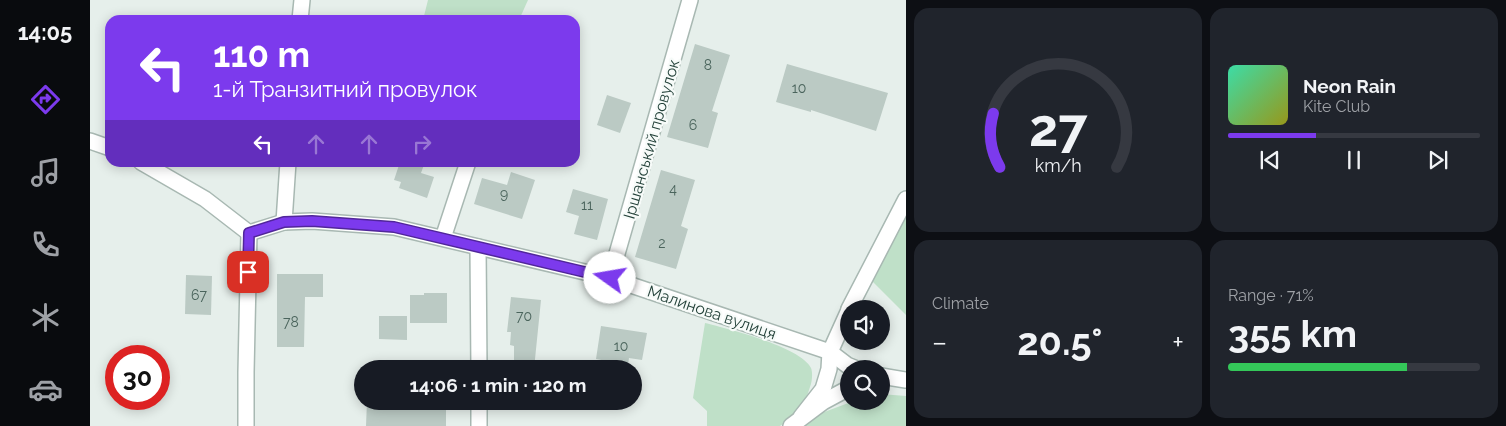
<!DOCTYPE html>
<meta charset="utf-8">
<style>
body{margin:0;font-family:Raleway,sans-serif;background:#20242c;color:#f1f3f6;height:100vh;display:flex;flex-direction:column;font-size:19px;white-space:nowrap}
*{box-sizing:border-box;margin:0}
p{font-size:16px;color:#9ea1a6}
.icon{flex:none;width:28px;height:28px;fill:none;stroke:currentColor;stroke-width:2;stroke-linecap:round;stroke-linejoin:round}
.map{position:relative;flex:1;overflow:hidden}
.panel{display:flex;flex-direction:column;gap:8px;padding:8px;background:#0d0f14;width:600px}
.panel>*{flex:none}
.guide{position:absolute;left:15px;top:15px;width:475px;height:152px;border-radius:15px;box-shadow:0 2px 12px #0003;background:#7c3aed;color:#fff;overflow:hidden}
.fabs{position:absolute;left:750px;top:300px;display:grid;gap:10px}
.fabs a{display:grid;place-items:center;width:50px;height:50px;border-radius:50%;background:#171b24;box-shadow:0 2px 12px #0003;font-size:25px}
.speed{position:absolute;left:15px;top:345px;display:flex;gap:10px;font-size:25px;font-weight:700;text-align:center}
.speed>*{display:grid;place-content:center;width:65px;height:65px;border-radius:50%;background:#171b24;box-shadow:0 2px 12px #0003;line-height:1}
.speed .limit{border:8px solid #d22;background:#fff;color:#111}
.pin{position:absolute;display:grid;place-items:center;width:42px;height:42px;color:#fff;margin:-21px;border-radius:10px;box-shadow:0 2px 8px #0006}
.me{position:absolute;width:55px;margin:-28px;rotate:283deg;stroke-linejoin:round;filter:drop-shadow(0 0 4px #0008)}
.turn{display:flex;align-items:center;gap:18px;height:105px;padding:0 25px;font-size:22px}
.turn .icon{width:65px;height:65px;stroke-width:2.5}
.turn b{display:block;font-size:35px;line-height:42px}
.lanes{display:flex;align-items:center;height:48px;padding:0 25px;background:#0003;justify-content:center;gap:25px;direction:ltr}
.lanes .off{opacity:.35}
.big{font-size:38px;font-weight:700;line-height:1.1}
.panel .card{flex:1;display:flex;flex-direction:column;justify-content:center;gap:8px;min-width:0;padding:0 18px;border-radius:15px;background:#20242c}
.panel .dial{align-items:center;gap:0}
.dial svg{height:130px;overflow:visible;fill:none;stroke:#363941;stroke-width:7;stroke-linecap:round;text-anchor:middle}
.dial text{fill:#f1f3f6;stroke:none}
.song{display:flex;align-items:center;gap:15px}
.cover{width:60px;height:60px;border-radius:8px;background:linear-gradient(135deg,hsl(160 70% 55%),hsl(60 70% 35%))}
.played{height:5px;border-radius:2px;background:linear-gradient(90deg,#7c3aed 35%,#363941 35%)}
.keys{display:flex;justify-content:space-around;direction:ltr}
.heat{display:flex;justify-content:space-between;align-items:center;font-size:28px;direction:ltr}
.charge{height:8px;border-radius:4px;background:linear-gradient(90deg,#34c759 71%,#363941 0)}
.panel .tiles{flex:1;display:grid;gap:8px;grid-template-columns:repeat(2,1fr)}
.trip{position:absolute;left:264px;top:360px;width:288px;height:50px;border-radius:25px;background:#171b24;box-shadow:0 2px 12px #0003;font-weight:700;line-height:50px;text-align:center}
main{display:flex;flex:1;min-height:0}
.menu{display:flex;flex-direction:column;width:90px;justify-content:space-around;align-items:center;background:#090b0e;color:#9ea1a6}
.menu .icon{width:35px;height:35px}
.menu .selected{color:#7c3aed}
.menu b{font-size:22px;color:#f1f3f6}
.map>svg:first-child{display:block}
.green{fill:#bfe0c8}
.building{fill:#bbcac4}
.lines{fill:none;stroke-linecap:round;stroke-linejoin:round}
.minor-casing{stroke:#a8b8b2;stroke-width:18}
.minor{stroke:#fff;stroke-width:15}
.route-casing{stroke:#51269a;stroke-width:12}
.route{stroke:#7c3aed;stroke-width:9}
.labels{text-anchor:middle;stroke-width:4.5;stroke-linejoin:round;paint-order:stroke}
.number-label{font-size:14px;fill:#4a645c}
.street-label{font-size:16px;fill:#24423a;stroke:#f7fbf9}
</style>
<main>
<nav class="menu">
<b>14:05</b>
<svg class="icon selected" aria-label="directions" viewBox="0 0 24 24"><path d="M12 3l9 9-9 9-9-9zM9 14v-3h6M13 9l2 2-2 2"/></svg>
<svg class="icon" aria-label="music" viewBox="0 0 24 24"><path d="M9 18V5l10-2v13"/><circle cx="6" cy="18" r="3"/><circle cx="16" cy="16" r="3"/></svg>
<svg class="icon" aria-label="phone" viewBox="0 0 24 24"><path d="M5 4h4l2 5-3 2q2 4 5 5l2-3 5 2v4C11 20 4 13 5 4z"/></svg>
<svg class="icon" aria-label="climate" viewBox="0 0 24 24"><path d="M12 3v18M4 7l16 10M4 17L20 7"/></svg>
<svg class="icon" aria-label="car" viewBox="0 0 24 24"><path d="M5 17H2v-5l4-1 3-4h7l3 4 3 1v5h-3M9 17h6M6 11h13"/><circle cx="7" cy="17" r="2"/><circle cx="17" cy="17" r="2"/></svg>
</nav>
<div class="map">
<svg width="816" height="426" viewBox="0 0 816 426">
<rect width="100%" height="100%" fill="#e6efeb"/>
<g class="green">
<polygon points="338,0 438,0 429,20 333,20"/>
<polygon points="816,208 816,315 779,278"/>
<path d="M615 323C639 329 711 347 721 368 723 373 722 382 720 387 715 405 704 416 690 426H617V411L603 398Z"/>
<polygon points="791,394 816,396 816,426 713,426 729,414 761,402 791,401"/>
</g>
<g class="building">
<polygon points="605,44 640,55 622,111 628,113 618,148 577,137"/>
<polygon points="697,64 798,93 786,131 721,110 721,112 686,102"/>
<polygon points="517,95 541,103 530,133 507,125"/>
<polygon points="310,162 335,162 331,173 344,177 337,198 309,188 311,182 304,180"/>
<polygon points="571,170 605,180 591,226 598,229 586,269 545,257"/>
<polygon points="421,172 445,180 432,219 384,204 392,178 417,185"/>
<polygon points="483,189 518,199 507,240 484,234 489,216 476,212"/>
<polygon points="187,274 233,274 233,297 215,297 214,347 187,347"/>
<polygon points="96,275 122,276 121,315 95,314"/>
<polygon points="334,293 357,293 357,323 320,323 320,295 334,295"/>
<polygon points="421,297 451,300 444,369 424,369 424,346 420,345 421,332 417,332"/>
<polygon points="289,316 317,316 317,340 289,339"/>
<polygon points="511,326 557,333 552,360 539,358 538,365 506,359"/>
<polygon points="277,401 356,401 356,426 276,426"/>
</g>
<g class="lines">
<g class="minor-casing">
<g id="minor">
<polyline points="210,20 212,0"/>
<polyline points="0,141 20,148"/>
<polyline points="51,162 115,199 159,233 194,222 222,221 304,227 520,278 740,352 757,365 767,369"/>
<polyline points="194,222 198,162"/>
<polyline points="353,238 378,162"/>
<polyline points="388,247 389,369"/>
<polyline points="520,278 600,0"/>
<polyline points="759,309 816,199"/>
<polyline points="791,376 816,380"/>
<polyline points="389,401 389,426"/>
<polyline points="711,417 733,389 739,369 740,352 759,310"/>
<polyline points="156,426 156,372 159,233"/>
<polyline points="701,426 733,402 759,388"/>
</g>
</g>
<use href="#minor" class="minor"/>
</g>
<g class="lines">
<g class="route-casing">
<polyline id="route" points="158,272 159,233 194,222 222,221 304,227 520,278"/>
</g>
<use href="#route" class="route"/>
</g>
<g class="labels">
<g class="number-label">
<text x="618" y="70">8</text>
<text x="709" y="93">10</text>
<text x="603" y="130">6</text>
<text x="583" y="194">4</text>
<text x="414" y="199">9</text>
<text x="497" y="210">11</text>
<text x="572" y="248">2</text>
<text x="109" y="300">67</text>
<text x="434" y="321">70</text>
<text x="201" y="327">78</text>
<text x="531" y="351">10</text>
</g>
<g class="street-label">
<text transform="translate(561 139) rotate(-74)" y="6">Іршанський провулок</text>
<text transform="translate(622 312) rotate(19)" y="6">Малинова вулиця</text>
</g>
</g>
</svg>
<div class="fabs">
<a><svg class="icon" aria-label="sound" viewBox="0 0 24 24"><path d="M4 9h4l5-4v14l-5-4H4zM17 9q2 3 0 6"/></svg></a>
<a><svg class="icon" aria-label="search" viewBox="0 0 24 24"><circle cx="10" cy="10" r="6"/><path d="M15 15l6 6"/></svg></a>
</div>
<div class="speed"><div class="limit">30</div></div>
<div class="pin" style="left:158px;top:272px;background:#d93025"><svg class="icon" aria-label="arrive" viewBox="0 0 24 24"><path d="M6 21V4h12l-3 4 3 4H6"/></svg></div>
<svg class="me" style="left:520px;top:278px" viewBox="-20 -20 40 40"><circle r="19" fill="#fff"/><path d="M0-13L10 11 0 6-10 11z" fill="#7c3aed"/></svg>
<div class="trip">14:06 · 1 min · 120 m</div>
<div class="guide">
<div class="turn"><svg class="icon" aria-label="left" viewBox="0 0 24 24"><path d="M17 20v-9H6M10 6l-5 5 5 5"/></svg><div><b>110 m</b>1-й Транзитний провулок</div></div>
<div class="lanes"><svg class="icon" aria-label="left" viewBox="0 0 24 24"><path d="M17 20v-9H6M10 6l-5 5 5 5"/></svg><svg class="icon off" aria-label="ahead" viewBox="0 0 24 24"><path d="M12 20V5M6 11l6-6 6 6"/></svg><svg class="icon off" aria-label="ahead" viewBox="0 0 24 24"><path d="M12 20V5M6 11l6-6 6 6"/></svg><svg class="icon off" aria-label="right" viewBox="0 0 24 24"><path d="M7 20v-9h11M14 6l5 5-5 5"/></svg></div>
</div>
</div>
<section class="panel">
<div class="tiles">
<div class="card dial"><svg viewBox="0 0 100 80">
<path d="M14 69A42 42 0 1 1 86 69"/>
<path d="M14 69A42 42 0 0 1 10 36" stroke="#7c3aed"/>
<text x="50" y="56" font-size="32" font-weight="700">27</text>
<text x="50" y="72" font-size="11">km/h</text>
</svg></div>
<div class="card">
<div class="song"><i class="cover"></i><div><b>Neon Rain</b><p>Kite Club</p></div></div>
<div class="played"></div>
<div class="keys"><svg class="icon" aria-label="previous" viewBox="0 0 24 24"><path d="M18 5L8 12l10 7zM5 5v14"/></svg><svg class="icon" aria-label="pause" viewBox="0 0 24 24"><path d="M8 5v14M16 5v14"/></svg><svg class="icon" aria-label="next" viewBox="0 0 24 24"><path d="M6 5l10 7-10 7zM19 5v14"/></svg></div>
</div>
<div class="card"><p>Climate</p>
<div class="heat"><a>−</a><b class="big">20.5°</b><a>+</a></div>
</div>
<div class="card"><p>Range · 71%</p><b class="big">355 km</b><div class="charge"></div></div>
</div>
</section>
</main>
